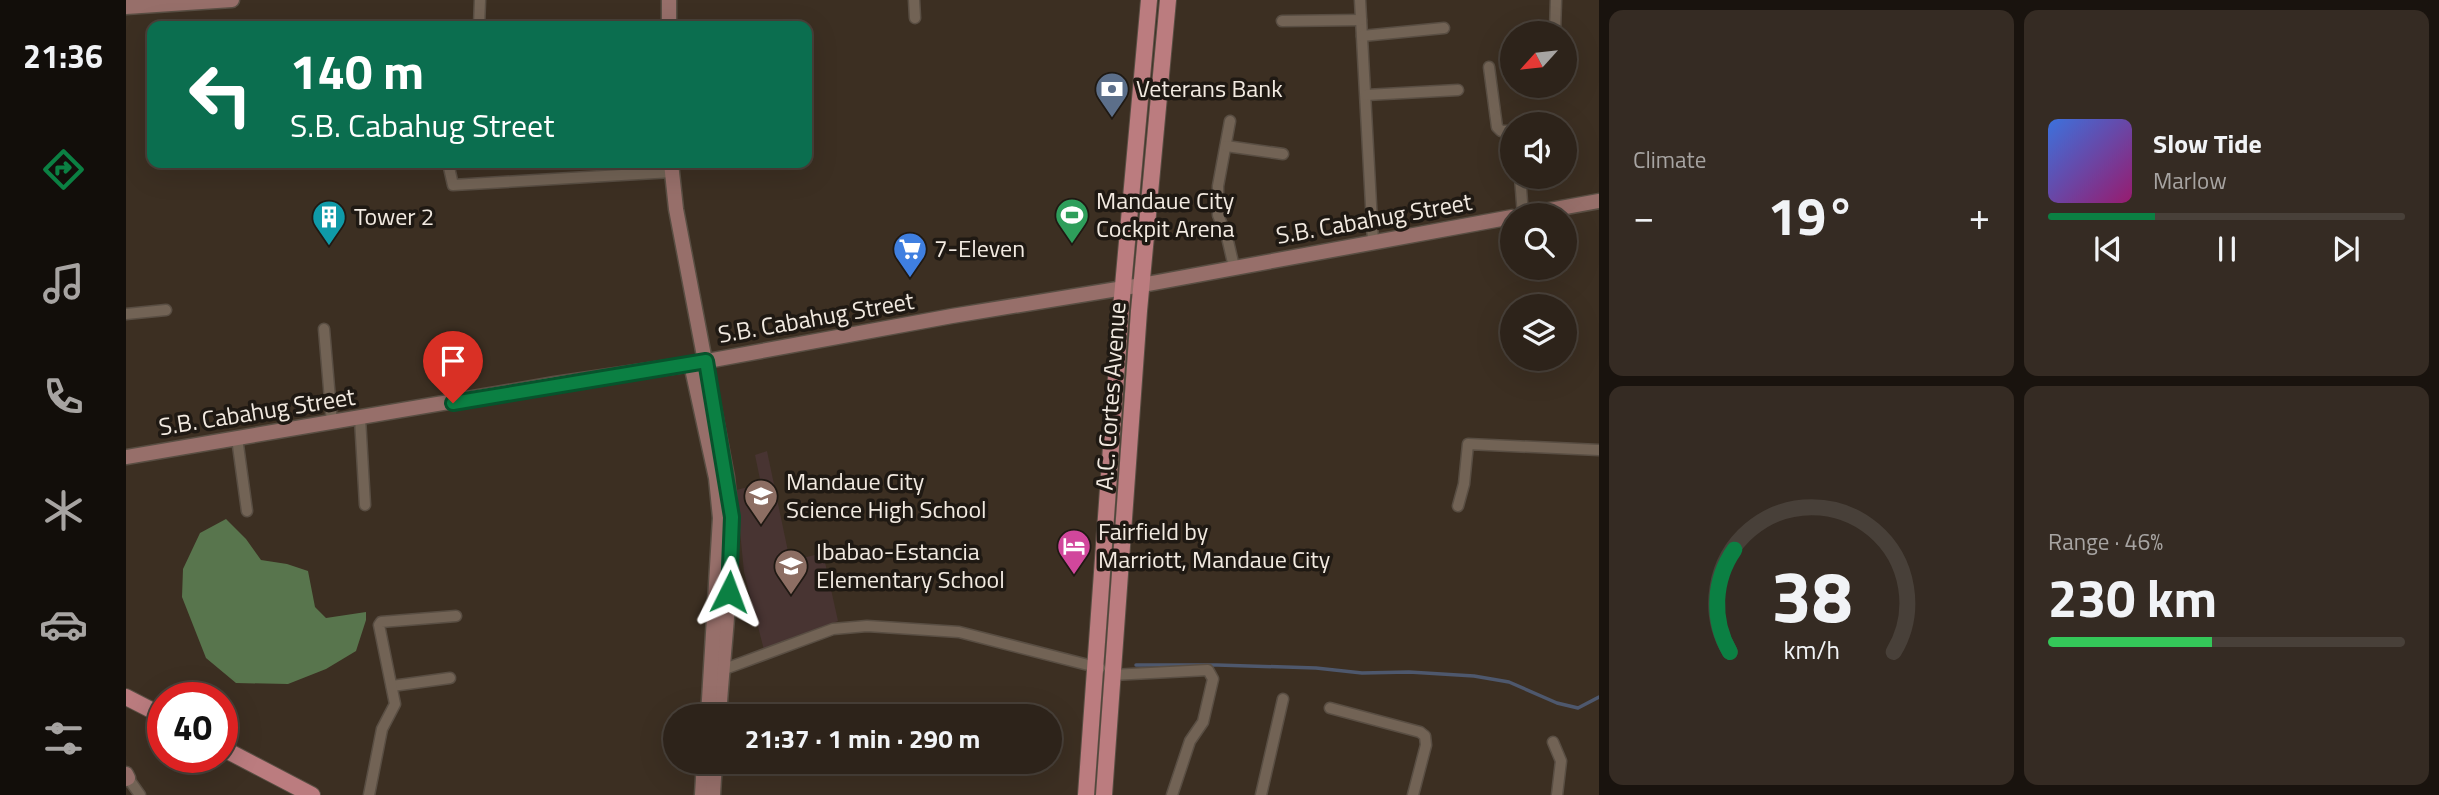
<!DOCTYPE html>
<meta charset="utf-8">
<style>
body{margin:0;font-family:"Titillium Web",sans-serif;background:#352b23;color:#f1f3f6;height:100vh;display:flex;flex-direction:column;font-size:26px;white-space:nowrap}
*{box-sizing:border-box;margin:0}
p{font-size:23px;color:#a7a4a2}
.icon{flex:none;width:38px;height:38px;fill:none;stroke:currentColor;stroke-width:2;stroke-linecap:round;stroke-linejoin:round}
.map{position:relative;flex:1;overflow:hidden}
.panel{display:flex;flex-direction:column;gap:10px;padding:10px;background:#19130e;width:840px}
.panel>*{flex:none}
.guide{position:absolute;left:21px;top:21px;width:665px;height:147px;border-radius:14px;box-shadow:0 7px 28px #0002,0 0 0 2px #484039;background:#0b6e4f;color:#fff;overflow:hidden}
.needle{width:46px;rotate:243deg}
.tools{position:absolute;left:1374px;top:21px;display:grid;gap:14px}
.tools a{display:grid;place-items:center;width:77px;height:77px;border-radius:50%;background:#2d231a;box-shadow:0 7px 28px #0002,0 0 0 2px #484039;font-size:35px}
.speed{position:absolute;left:21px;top:682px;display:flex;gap:14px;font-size:35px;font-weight:700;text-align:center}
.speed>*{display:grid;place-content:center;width:91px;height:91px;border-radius:50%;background:#2d231a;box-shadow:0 7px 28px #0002,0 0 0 2px #484039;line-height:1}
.speed .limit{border:10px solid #d22;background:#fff;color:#111}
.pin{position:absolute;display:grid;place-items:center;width:60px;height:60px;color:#fff;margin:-72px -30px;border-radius:50% 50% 50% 0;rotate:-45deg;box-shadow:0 0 7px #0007}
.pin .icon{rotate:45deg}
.me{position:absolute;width:77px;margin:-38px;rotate:3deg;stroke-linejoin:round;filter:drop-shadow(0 0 5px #0008)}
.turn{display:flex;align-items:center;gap:24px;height:147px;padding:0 28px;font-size:32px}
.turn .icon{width:91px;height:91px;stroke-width:2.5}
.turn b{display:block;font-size:49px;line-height:60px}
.big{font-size:52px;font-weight:700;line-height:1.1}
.panel .widget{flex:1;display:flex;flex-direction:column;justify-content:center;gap:10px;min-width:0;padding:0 24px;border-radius:14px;background:#352b23}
.panel .dial{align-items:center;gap:0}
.dial svg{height:182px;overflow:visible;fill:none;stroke:#484039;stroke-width:7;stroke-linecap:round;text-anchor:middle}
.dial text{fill:#f1f3f6;stroke:none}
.song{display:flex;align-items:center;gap:21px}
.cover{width:84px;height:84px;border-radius:10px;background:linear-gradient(135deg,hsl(220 70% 55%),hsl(320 70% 35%))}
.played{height:7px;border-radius:4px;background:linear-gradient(90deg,#0b8043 30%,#484039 30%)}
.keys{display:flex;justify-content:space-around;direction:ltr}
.heat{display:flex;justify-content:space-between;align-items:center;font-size:38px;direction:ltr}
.charge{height:10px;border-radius:5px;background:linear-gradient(90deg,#34c759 46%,#484039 0)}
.panel .tiles{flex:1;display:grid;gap:10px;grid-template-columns:repeat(2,1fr)}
.trip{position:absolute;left:537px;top:704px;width:399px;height:70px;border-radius:35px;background:#2d231a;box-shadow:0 7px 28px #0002,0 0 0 2px #484039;font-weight:700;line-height:70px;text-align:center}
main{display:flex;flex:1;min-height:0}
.menu{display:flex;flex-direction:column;width:126px;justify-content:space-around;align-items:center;background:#120e0a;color:#a7a4a2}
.menu .icon{width:49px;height:49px}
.menu .current{color:#0b8043}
.menu b{font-size:32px;color:#f1f3f6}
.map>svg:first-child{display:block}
.education{fill:#483432}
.forest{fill:#58754d}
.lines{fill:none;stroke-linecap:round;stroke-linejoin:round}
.stream{stroke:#4e586d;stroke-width:3.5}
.street-casing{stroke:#594e43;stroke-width:13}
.secondary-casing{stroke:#594e43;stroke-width:17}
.primary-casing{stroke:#594e43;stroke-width:18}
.street{stroke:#726355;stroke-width:10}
.secondary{stroke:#976f6a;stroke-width:14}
.primary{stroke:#bb7c7f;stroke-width:16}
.route-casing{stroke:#07532c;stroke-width:18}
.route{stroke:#0b8043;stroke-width:12}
.labels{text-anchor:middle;stroke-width:7;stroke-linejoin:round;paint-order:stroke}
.poi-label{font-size:24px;fill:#f2eae1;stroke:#1f1913;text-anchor:start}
.street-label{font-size:24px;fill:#f2eae1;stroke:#1f1913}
</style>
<main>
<nav class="menu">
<b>21:36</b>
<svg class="icon current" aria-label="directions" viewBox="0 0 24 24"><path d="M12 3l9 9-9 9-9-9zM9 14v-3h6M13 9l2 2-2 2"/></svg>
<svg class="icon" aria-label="music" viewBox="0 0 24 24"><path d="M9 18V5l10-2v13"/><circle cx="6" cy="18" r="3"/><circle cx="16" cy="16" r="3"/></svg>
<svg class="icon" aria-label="phone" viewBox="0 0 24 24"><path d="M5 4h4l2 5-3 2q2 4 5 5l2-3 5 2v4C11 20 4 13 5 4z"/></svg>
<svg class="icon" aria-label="climate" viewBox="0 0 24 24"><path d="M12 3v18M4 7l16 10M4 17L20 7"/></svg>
<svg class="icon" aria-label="car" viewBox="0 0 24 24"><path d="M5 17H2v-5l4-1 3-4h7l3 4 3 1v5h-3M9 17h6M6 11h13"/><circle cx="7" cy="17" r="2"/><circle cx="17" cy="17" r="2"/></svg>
<svg class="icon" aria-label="filters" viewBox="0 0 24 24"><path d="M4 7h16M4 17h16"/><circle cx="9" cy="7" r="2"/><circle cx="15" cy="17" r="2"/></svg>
</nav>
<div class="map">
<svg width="1473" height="795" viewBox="0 0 1473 795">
<rect width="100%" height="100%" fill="#3c2f22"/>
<polygon class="education" points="641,451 664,561 697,553 712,621 638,650 618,572 610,490 635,484 629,455"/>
<polygon class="forest" points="100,519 120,539 135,560 161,564 182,571 189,607 200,618 240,612 240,620 230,651 200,669 162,684 110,683 80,658 56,597 57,569 74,533"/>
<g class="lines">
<polyline class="stream" points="1010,665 1091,665 1190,668 1236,673 1283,672 1348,676 1383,682 1431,703 1452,708 1473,697"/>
<g class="street-casing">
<g id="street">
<polyline points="788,0 789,18"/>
<polyline points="1234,0 1247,242"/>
<polyline points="1156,21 1235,20"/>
<polyline points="353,26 354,0"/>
<polyline points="1429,31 1430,0"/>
<polyline points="1236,36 1318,28"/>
<polyline points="1363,67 1371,127 1375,131 1386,131"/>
<polyline points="1240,95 1332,90"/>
<polyline points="1104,121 1092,186 1092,215 1101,237 1108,267"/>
<polyline points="1100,146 1157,154"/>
<polyline points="322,163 327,185 546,172"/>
<polyline points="1394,177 1397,215"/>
<polyline points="0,314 40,310"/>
<polyline points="198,329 206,423"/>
<polyline points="234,418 239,505"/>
<polyline points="111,438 121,511"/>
<polyline points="1332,506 1338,484 1342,444 1473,450"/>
<polyline points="596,670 707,629 741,626 833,632 974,668"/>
<polyline points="986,675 1082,670 1087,679 1077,722 1064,741 1046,795"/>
<polyline points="266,686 324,678"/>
<polyline points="1204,708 1294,732 1299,736 1300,745 1287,795"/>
<polyline points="1427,742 1435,761 1431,795"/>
<polyline points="2,778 14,795"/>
<polyline points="243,795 256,729 269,704 253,625 255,622 330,616"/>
<polyline points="1135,795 1157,699"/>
</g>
</g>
<g class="secondary-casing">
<g id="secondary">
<polyline points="0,7 106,0"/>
<polyline points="543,26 543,0"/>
<path d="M545 163 550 209 601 477C611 557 598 636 593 716"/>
<polyline points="1396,215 1473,201"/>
<polyline points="565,364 590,478 594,518 582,716"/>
<polyline points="0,457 429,384 565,364 826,316 1016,285 1386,217"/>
<polyline points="0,774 2,778 0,779"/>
<polyline points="576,795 578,761"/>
<polyline points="587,795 589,761"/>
</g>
</g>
<g class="primary-casing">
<g id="primary">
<polyline points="0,697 37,716"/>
<polyline points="96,748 186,795"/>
<polyline points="960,795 995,308 1023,0"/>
<polyline points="978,795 1013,311 1042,0"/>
</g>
</g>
<use href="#street" class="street"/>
<use href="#secondary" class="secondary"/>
<use href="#primary" class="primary"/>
</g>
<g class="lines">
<g class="route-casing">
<polyline id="route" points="327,403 580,361 606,517 603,592"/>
</g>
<use href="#route" class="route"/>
</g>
<defs>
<g id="bank-pin" transform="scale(1.75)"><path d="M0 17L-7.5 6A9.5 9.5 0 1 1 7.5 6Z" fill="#5c6f8a" stroke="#1f1913"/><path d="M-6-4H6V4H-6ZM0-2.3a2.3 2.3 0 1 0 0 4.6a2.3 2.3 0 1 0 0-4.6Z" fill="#fff"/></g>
<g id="stadium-pin" transform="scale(1.75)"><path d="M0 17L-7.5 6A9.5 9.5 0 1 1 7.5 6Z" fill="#2e9e5b" stroke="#1f1913"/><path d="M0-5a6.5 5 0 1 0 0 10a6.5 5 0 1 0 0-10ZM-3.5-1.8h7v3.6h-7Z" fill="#fff"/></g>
<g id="building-pin" transform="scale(1.75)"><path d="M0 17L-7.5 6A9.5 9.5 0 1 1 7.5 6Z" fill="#0f9aa8" stroke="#1f1913"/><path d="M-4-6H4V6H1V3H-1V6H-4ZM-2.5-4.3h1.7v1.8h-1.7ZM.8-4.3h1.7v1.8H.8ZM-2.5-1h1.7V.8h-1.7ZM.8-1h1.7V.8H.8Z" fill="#fff"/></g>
<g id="supermarket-pin" transform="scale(1.75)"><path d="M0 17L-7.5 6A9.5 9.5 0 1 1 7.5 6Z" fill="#3f7fe0" stroke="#1f1913"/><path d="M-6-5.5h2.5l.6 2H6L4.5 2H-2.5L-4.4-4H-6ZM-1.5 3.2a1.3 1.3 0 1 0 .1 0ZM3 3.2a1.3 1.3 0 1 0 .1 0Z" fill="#fff"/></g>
<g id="school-pin" transform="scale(1.75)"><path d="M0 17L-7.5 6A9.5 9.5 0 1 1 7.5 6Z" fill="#8d6e63" stroke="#1f1913"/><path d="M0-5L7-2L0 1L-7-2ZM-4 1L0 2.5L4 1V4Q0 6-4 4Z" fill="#fff"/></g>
<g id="hotel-pin" transform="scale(1.75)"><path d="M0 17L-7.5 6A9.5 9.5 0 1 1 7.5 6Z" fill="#d1479c" stroke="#1f1913"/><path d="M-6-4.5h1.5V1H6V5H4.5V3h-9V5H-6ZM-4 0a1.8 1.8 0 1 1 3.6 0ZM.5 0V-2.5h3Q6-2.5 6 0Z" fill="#fff"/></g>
</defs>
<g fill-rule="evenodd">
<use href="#bank-pin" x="986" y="89"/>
<use href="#stadium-pin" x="946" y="215"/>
<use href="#building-pin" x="203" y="217"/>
<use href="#supermarket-pin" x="784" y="249"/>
<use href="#school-pin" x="635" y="496"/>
<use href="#hotel-pin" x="948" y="546"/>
<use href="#school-pin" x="665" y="566"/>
</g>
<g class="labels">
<g class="poi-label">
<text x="1010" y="97">Veterans Bank</text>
<text x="970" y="209">Mandaue City<tspan x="970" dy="28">Cockpit Arena</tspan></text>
<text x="228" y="225">Tower 2</text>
<text x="808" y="257">7-Eleven</text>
<text x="660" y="490">Mandaue City<tspan x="660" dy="28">Science High School</tspan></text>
<text x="972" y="540">Fairfield by<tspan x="972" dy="28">Marriott, Mandaue City</tspan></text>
<text x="690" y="560">Ibabao-Estancia<tspan x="690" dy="28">Elementary School</tspan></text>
</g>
<g class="street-label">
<text transform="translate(1248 219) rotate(-10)" y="8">S.B. Cabahug Street</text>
<text transform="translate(690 318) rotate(-10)" y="8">S.B. Cabahug Street</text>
<text transform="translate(985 396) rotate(-86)" y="8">A.C. Cortes Avenue</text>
<text transform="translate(131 412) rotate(-9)" y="8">S.B. Cabahug Street</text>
</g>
</g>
</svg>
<div class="tools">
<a><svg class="needle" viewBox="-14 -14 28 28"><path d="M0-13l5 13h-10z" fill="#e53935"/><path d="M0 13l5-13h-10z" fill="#a7a4a2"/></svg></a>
<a><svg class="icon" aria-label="sound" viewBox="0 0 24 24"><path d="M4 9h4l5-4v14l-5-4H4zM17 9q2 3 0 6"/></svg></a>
<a><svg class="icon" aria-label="search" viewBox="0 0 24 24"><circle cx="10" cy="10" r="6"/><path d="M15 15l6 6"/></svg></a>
<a><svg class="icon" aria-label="layers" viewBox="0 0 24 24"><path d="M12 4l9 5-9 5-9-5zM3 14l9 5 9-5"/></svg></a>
</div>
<div class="speed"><div class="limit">40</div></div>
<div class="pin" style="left:327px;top:403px;background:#d93025"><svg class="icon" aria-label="arrive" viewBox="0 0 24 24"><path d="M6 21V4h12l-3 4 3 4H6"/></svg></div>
<svg class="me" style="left:603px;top:592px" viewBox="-20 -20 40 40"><path d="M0-17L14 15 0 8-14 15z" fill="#0b8043" stroke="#fff" stroke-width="4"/></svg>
<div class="trip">21:37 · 1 min · 290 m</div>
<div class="guide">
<div class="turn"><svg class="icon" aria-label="left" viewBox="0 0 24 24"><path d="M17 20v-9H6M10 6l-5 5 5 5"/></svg><div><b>140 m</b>S.B. Cabahug Street</div></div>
</div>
</div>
<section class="panel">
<div class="tiles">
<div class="widget"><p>Climate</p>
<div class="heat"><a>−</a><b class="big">19°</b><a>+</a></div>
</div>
<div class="widget">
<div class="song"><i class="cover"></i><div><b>Slow Tide</b><p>Marlow</p></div></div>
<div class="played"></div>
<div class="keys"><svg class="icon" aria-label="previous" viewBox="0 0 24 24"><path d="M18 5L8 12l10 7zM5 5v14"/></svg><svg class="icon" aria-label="pause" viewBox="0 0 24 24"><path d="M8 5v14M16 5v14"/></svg><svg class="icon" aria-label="next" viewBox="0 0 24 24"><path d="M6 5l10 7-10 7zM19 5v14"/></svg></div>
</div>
<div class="widget dial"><svg viewBox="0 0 100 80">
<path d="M14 69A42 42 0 1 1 86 69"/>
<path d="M14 69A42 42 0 0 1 16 24" stroke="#0b8043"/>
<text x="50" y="56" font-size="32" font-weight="700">38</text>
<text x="50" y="72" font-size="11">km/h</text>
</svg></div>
<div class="widget"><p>Range · 46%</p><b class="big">230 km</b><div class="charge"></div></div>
</div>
</section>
</main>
